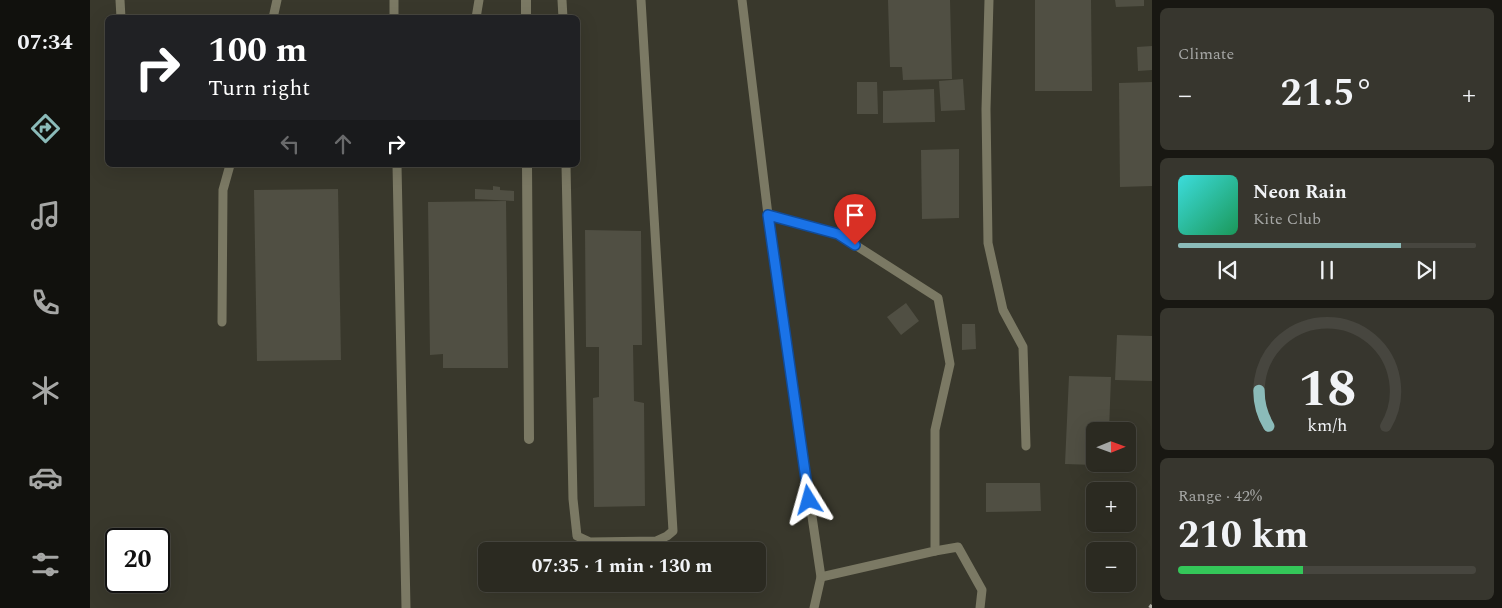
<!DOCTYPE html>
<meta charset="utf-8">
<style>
body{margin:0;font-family:Spectral,serif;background:#37362e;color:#f1f3f6;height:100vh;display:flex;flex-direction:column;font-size:19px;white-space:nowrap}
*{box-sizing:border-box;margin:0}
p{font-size:16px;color:#a6a7a5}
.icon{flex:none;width:28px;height:28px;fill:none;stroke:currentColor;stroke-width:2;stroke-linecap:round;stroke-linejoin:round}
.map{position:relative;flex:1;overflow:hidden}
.panel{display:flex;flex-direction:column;gap:8px;padding:8px;background:#181712;width:350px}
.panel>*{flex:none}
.banner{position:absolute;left:15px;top:15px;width:475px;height:152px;border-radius:8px;box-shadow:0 5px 20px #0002,0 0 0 1px #47463f;background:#202124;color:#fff;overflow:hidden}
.needle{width:32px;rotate:89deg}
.controls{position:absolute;left:996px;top:422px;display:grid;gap:10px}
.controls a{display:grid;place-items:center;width:50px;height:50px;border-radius:8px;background:#2b2a21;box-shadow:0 5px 20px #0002,0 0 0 1px #47463f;font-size:25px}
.speed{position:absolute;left:15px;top:528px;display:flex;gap:10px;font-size:25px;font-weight:700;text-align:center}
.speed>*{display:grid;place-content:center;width:65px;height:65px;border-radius:50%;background:#2b2a21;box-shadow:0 5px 20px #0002,0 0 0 1px #47463f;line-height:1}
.speed .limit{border:2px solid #111;border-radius:8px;background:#fff;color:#111}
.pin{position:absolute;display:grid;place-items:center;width:42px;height:42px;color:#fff;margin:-51px -21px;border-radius:50% 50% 50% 0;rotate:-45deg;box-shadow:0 0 5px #0007}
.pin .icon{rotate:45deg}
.me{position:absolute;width:55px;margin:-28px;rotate:352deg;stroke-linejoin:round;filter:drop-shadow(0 0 4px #0008)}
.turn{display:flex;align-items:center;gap:18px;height:105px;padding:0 20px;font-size:22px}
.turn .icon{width:65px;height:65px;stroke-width:2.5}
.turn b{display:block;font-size:35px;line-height:42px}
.lanes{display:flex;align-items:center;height:48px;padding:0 20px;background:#0003;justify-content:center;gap:25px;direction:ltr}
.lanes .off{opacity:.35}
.big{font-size:38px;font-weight:700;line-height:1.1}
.panel .tile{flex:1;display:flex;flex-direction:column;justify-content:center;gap:8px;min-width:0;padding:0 18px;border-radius:8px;background:#37362e}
.panel .dial{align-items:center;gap:0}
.dial svg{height:130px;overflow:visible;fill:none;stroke:#47463f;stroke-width:7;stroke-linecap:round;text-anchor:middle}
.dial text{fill:#f1f3f6;stroke:none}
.song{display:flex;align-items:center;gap:15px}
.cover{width:60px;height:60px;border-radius:8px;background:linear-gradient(135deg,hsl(180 70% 55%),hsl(150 70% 35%))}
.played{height:5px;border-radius:2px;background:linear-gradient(90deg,#8bbbb9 75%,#47463f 75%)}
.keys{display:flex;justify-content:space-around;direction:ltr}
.heat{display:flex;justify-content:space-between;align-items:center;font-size:28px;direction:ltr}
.charge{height:8px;border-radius:4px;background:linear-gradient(90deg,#34c759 42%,#47463f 0)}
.trip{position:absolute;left:388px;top:542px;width:288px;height:50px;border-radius:8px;background:#2b2a21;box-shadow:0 5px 20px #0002,0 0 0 1px #47463f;font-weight:700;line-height:50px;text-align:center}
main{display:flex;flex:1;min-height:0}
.menu{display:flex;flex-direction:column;width:90px;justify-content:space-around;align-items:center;background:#11110d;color:#a6a7a5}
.menu .icon{width:35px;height:35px}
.menu .current{color:#8bbbb9}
.menu b{font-size:22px;color:#f1f3f6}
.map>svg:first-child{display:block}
.building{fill:#504f43}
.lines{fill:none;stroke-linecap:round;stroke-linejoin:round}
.service{stroke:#7b7964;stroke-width:9}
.minor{stroke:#7b7964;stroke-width:10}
.rail{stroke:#b1b0a7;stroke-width:4;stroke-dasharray:9 9;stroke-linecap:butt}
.route-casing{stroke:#114b97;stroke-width:12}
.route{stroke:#1a73e8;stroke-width:9}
</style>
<main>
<nav class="menu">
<b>07:34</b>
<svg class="icon current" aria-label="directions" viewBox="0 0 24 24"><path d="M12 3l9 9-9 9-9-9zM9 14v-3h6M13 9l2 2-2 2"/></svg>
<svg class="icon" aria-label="music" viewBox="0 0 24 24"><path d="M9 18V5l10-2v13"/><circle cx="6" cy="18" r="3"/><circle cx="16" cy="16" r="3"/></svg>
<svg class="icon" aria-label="phone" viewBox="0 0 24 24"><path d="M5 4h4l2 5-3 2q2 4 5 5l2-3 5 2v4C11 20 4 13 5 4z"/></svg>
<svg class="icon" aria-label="climate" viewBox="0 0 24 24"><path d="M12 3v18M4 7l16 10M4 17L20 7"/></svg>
<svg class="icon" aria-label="car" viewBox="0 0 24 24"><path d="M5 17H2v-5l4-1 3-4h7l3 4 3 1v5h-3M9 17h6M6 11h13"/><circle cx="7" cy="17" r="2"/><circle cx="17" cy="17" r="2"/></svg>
<svg class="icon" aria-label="filters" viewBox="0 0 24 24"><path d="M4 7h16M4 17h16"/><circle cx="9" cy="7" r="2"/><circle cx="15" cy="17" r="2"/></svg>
</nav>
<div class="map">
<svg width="1062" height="608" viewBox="0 0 1062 608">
<rect width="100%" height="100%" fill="#39382c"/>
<g class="building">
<polygon points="798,0 860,0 862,79 813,80 812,67 800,67"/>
<polygon points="945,0 1001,0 1002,91 945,91"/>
<polygon points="1025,0 1054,0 1054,6 1026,7"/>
<polygon points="1062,46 1062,70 1048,71 1047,47"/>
<polygon points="873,79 875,110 851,111 849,81"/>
<polygon points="767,82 787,82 788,114 767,114"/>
<polygon points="1062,82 1062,186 1030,187 1029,83"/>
<polygon points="844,89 845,122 793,123 793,91"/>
<polygon points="869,149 869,218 832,219 831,150"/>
<polygon points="403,186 410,187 410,190 424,191 424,201 385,199 385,189 403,190"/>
<polygon points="248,189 251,360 167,361 164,190"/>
<polygon points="416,201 418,368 353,368 353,354 340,355 338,202"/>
<polygon points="495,230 551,231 552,345 543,345 544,401 554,403 555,506 504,507 503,398 509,397 509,347 496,347"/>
<polygon points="816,303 829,321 811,335 797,317"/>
<polygon points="872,324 885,324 886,349 872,350"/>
<polygon points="1027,335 1062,336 1062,381 1025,380"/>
<polygon points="979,376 1021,377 1019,431 1005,431 1005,465 975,464"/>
<polygon points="1038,437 1047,437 1045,467 1009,465 1009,464 1038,464"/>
<polygon points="896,483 950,483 951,511 896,512"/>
</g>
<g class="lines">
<g class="service">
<polyline points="30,0 31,18"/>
<polyline points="304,0 304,18"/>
<polyline points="472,0 473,18"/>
<polyline points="652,0 682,248 731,577 724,608"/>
<polyline points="899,0 896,109 898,243 913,310 933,347 936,446"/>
<polyline points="183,18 187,0"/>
<polyline points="386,18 389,0"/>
<polyline points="307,165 316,608"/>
<polyline points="476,165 483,499 487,536 500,542 566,541 577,536 583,531 551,0"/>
<polyline points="678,215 748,234 848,298 860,364 845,430 845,551 731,577"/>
<polyline points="132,322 133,190 140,165"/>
<polyline points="845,551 868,547 892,590 890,608"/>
</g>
<g class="minor">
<polyline points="436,0 436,18"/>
<polyline points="437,165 439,439"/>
</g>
<polyline class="rail" points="1060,608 1062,605"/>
</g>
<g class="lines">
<g class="route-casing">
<polyline id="route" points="719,500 678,215 748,234 765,245"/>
</g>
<use href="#route" class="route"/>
</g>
</svg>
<div class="controls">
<a><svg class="needle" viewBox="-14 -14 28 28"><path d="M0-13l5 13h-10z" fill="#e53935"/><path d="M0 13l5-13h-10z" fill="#a6a7a5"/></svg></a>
<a>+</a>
<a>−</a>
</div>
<div class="speed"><div class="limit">20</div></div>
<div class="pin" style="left:765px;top:245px;background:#d93025"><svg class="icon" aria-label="arrive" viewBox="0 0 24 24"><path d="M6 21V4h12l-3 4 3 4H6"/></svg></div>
<svg class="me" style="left:719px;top:500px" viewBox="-20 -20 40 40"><path d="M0-17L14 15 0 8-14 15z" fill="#1a73e8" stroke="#fff" stroke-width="4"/></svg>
<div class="trip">07:35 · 1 min · 130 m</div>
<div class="banner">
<div class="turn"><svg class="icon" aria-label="right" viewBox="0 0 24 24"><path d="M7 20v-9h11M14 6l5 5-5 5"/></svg><div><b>100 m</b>Turn right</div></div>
<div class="lanes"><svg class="icon off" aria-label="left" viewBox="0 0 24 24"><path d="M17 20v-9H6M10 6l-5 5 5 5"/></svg><svg class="icon off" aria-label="ahead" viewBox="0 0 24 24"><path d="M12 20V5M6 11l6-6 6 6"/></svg><svg class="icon" aria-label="right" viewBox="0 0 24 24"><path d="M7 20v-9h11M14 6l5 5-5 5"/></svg></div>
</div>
</div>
<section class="panel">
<div class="tile"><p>Climate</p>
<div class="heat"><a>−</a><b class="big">21.5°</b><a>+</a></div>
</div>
<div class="tile">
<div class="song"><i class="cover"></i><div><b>Neon Rain</b><p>Kite Club</p></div></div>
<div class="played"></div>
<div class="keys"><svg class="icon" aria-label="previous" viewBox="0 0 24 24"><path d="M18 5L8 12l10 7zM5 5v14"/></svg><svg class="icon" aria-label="pause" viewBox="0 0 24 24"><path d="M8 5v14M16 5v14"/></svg><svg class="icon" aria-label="next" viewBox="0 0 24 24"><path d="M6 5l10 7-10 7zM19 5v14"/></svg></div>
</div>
<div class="tile dial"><svg viewBox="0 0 100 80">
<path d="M14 69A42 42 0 1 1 86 69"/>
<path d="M14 69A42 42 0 0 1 8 47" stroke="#8bbbb9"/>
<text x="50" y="56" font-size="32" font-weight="700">18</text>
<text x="50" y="72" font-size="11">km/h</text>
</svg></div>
<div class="tile"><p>Range · 42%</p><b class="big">210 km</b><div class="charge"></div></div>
</section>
</main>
